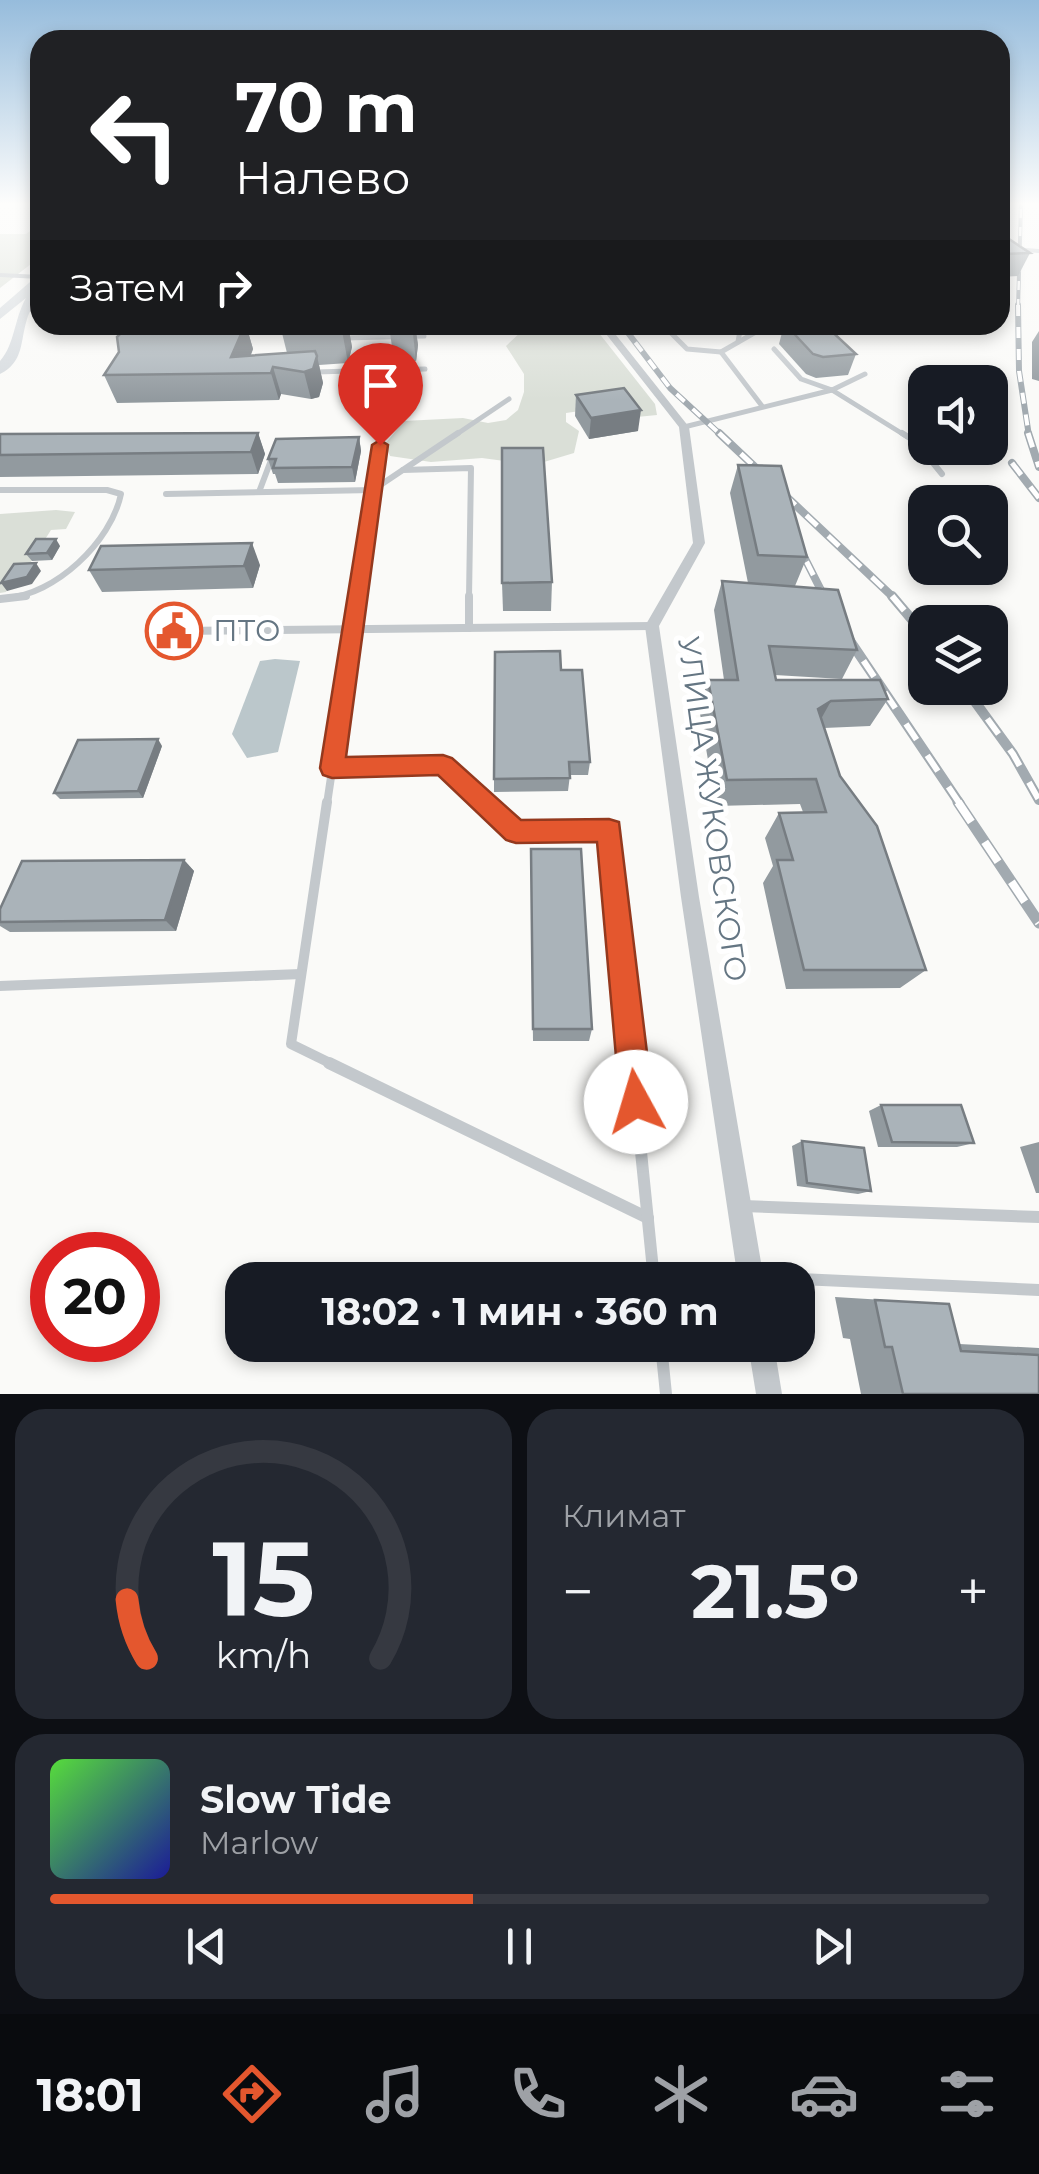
<!DOCTYPE html>
<html lang="ru">
<meta charset="utf-8">
<style>
body{margin:0;font-family:Montserrat,sans-serif;background:#242831;color:#f1f3f6;height:100vh;display:flex;flex-direction:column;font-size:38px;white-space:nowrap}
*{box-sizing:border-box;margin:0}
p{font-size:32px;color:#9ea1a6}
.icon{flex:none;width:55px;height:55px;fill:none;stroke:currentColor;stroke-width:2;stroke-linecap:round;stroke-linejoin:round}
.map{position:relative;height:1394px;overflow:hidden}
.side{display:flex;flex-direction:column;gap:15px;padding:15px;background:#0d0f14;flex:1}
.side>*{flex:none}
.hud{position:absolute;left:30px;top:30px;width:980px;height:305px;border-radius:30px;box-shadow:0 5px 15px #0003;background:#202124;color:#fff;overflow:hidden}
.fabs{position:absolute;left:908px;top:365px;display:grid;gap:20px}
.fabs a{display:grid;place-items:center;width:100px;height:100px;border-radius:20px;background:#171b24;box-shadow:0 5px 15px #0003;font-size:50px}
.speed{position:absolute;left:30px;top:1232px;display:flex;gap:20px;font-size:50px;font-weight:700;text-align:center}
.speed>*{display:grid;place-content:center;width:130px;height:130px;border-radius:50%;background:#171b24;box-shadow:0 5px 15px #0003;line-height:1}
.speed .limit{border:15px solid #d22;background:#fff;color:#111}
.pin{position:absolute;display:grid;place-items:center;width:85px;height:85px;color:#fff;margin:-102px -42px;border-radius:50% 50% 50% 0;rotate:-45deg;box-shadow:0 0 10px #0007}
.pin .icon{rotate:45deg}
.me{position:absolute;width:110px;margin:-55px;rotate:354deg;stroke-linejoin:round;filter:drop-shadow(0 0 8px #0008)}
.turn{display:flex;align-items:center;gap:35px;height:210px;padding:0 40px;font-size:45px}
.turn .icon{width:130px;height:130px;stroke-width:2.5}
.turn b{display:block;font-size:70px;line-height:85px}
.then{display:flex;align-items:center;height:95px;padding:0 40px;background:#0003;gap:20px;font-size:38px}
.big{font-size:75px;font-weight:700;line-height:1.1}
.side .tile{flex:1;display:flex;flex-direction:column;justify-content:center;gap:15px;min-width:0;padding:0 35px;border-radius:30px;background:#242831}
.side .dial{align-items:center;gap:0}
.dial svg{height:260px;overflow:visible;fill:none;stroke:#363941;stroke-width:7;stroke-linecap:round;text-anchor:middle}
.dial text{fill:#f1f3f6;stroke:none}
.song{display:flex;align-items:center;gap:30px}
.cover{width:120px;height:120px;border-radius:15px;background:linear-gradient(135deg,hsl(110 70% 55%),hsl(240 70% 35%))}
.played{height:10px;border-radius:5px;background:linear-gradient(90deg,#e4572e 45%,#363941 45%)}
.keys{display:flex;justify-content:space-around;direction:ltr}
.heat{display:flex;justify-content:space-between;align-items:center;font-size:55px;direction:ltr}
.side .tiles{flex:1;display:grid;gap:15px;grid-template-columns:1fr 1fr}
.tile:last-child{grid-column:span 2}
.trip{position:absolute;left:225px;top:1262px;width:590px;height:100px;border-radius:30px;background:#171b24;box-shadow:0 5px 15px #0003;font-weight:700;line-height:100px;text-align:center}
.tab-bar{display:flex;height:160px;justify-content:space-around;align-items:center;background:#090b0e;color:#9ea1a6}
.tab-bar .icon{width:70px;height:70px}
.tab-bar .selected{color:#e4572e}
.tab-bar b{font-size:45px;color:#f1f3f6}
.map>svg:first-child{display:block}
.green{fill:#dadfd7}
.water{fill:#bbc7cb}
.lines{fill:none;stroke-linecap:round;stroke-linejoin:round}
.service-far5{stroke:#c3c8cc;stroke-width:4}
.service-far4{stroke:#c3c8cc;stroke-width:5}
.service-far3{stroke:#c3c8cc;stroke-width:6}
.service-far2{stroke:#c3c8cc;stroke-width:8}
.service-far1{stroke:#c3c8cc;stroke-width:10}
.service{stroke:#c3c8cc;stroke-width:12}
.minor{fill:#c3c8cc;fill-rule:evenodd}
.secondary{fill:#d6dbdf;fill-rule:evenodd}
.rail-far4-casing{stroke:#a2aab0;stroke-width:4}
.rail-far3-casing{stroke:#a2aab0;stroke-width:6}
.rail-far2-casing{stroke:#a2aab0;stroke-width:8}
.rail-far1-casing{stroke:#a2aab0;stroke-width:10}
.rail-casing{stroke:#a2aab0;stroke-width:11}
.rail-far4{stroke:#fff;stroke-width:2.5;stroke-dasharray:9;stroke-linecap:butt}
.rail-far3{stroke:#fff;stroke-width:4;stroke-dasharray:11;stroke-linecap:butt}
.rail-far2{stroke:#fff;stroke-width:5;stroke-dasharray:15;stroke-linecap:butt}
.rail-far1{stroke:#fff;stroke-width:6;stroke-dasharray:19;stroke-linecap:butt}
.rail{stroke:#fff;stroke-width:8;stroke-dasharray:24;stroke-linecap:butt}
.wall{fill:#929a9f}
.shaded-wall{fill:#777d82}
.building{fill:#aab3b9;stroke:#777d82;stroke-width:2.5}
.route{fill:#e4572e;stroke:#94391e;stroke-width:2.5}
.labels{text-anchor:middle;stroke-width:10;stroke-linejoin:round;paint-order:stroke}
.poi-label{font-size:30px;fill:#657683;stroke:#fff;text-anchor:start}
.street-label{font-size:30px;fill:#657683;stroke:#fff}
</style>
<div class="map">
<svg width="1039" height="1394" viewBox="0 0 1039 1394">
<rect width="100%" height="100%" fill="#fafaf8"/>
<g class="green">
<polygon points="40,224 40,257 0,288 0,234 26,234"/>
<polygon points="437,325 587,325 595,328 655,404 657,415 637,417 622,405 566,413 566,422 579,431 574,453 534,465 482,458 431,462 390,456 385,444 404,421 463,418 488,423 506,420 518,410 524,392 524,374 506,346 523,330 507,326 474,332"/>
<polygon points="56,510 75,512 66,529 51,530 25,571 19,571 6,592 0,593 0,514"/>
</g>
<polygon class="water" points="275,659 300,661 278,752 247,758 232,734 260,661"/>
<g class="lines">
<g class="service-far5">
<polyline points="1000,248 1039,251"/>
<polyline points="0,275 40,277"/>
</g>
<g class="service-far4">
<polyline points="104,325 133,329"/>
<polyline points="663,325 687,349 721,352"/>
<polyline points="237,326 254,325"/>
<polyline points="344,338 424,336"/>
<polyline points="738,342 741,325"/>
<polyline points="315,372 425,369"/>
<polyline points="832,390 906,436"/>
<polyline points="832,390 865,374"/>
<polyline points="762,406 721,352 768,325"/>
<polyline points="684,427 832,390 801,379 774,349"/>
<polyline points="454,436 509,399"/>
</g>
<g class="service-far3">
<polyline points="902,433 916,442 942,474"/>
<polyline points="403,470 471,468 469,598"/>
<path d="M0 490H107L121 494C111 542 55 595 6 598"/>
<polyline points="259,492 273,455"/>
<polyline points="166,494 373,490 458,433"/>
<polyline points="357,598 380,445"/>
</g>
<g class="service-far2">
<polyline points="0,599 26,596"/>
<polyline points="469,628 469,596"/>
<polyline points="174,631 652,626"/>
<polyline points="332,768 443,765 487,804"/>
<polyline points="327,804 358,596"/>
</g>
<g class="service-far1">
<polyline points="327,802 291,1044 334,1065"/>
<polyline points="484,802 516,831 609,830 633,1065"/>
<polyline points="0,986 301,974"/>
</g>
<g class="service">
<polyline points="329,1063 648,1218"/>
<polyline points="632,1063 654,1280"/>
<polyline points="743,1206 1039,1217"/>
<polyline points="755,1277 1039,1290"/>
<polyline points="661,1345 666,1394"/>
</g>
<g class="minor">
<polygon points="599,325 608,325 689,427 705,543 659,626 699,897 764,1280 738,1280 681,897 645,626 693,543 679,427"/>
<polygon points="748,1345 774,1345 782,1394 756,1394"/>
</g>
<path class="secondary" d="M40 281C40 298 32 304 27 319 20 342 24 362 0 374V361C15 344 14 319 26 298L0 319V308L30 282Z"/>
<g class="rail-far4-casing">
<polyline id="rail-far4" points="1018,308 1021,205"/>
</g>
<g class="rail-far3-casing">
<g id="rail-far3">
<polyline points="1018,305 1019,371 1029,436"/>
<polyline points="622,325 670,388 722,436"/>
</g>
</g>
<g class="rail-far2-casing">
<g id="rail-far2">
<polyline points="719,433 894,598"/>
<polyline points="1028,433 1039,467"/>
<polyline points="1012,463 1039,498"/>
<polyline points="793,535 825,598"/>
</g>
</g>
<g class="rail-far1-casing">
<g id="rail-far1">
<polyline points="824,596 838,623 960,804"/>
<polyline points="892,596 925,635"/>
<polyline points="965,688 1013,754 1039,800"/>
</g>
</g>
<g class="rail-casing">
<polyline id="rail" points="958,802 1039,923"/>
</g>
<use href="#rail-far4" class="rail-far4"/>
<use href="#rail-far3" class="rail-far3"/>
<use href="#rail-far2" class="rail-far2"/>
<use href="#rail-far1" class="rail-far1"/>
<use href="#rail" class="rail"/>
</g>
<g class="wall">
<polygon points="1000,233 1030,253 1018,276 1000,277"/>
<polygon points="129,325 246,325 253,349 251,355 287,353 280,325 348,325 352,347 348,363 319,365 323,383 319,397 311,399 281,394 279,400 117,403 104,375 119,352"/>
<polygon points="389,325 415,325 418,345 416,361 394,362"/>
<polygon points="784,325 825,325 856,354 848,375 816,378 806,374 779,344"/>
<polygon points="1039,331 1039,381 1032,379 1032,342"/>
<polygon points="576,395 638,431 589,439 575,416"/>
<polygon points="258,433 265,454 258,474 0,477 0,434"/>
<polygon points="359,437 361,451 355,482 278,483 275,474 273,474 268,459"/>
<polygon points="738,465 807,557 795,586 768,585 857,650 842,679 775,675 776,680 888,699 870,726 824,728 840,776 926,970 900,988 786,989 763,883 773,866 765,838 779,813 803,812 800,804 716,806 699,708 708,680 724,680 714,610 722,581 748,583 730,493"/>
<polygon points="60,546 52,560 32,561 26,554"/>
<polygon points="260,565 253,588 102,592 89,570"/>
<polygon points="552,582 551,611 503,611 502,583"/>
<polygon points="561,670 590,762 588,775 570,775 568,791 494,792 494,779"/>
<polygon points="162,746 143,798 60,799 54,793"/>
<polygon points="184,860 194,871 176,931 10,932 0,926 0,909"/>
<polygon points="531,867 592,1029 589,1041 533,1041"/>
<polygon points="881,1105 974,1143 957,1147 878,1147 869,1111"/>
<polygon points="802,1141 871,1191 858,1194 797,1186 792,1146"/>
<polygon points="1039,1142 1039,1193 1036,1193 1020,1147"/>
<polygon points="835,1297 949,1304 959,1344 1039,1348 1039,1394 861,1394 850,1339 843,1338"/>
</g>
<g class="shaded-wall">
<polygon points="245,325 246,325 253,349 243,373 231,357"/>
<polygon points="341,325 348,325 352,347 348,363"/>
<polygon points="412,325 415,325 418,345 416,361"/>
<polygon points="317,356 323,383 319,397 311,399 304,372"/>
<polygon points="273,367 281,394 279,400 271,373"/>
<polygon points="641,410 638,431 589,439 591,418"/>
<polygon points="258,433 265,454 258,474 251,452"/>
<polygon points="359,437 361,451 355,482 352,467"/>
<polygon points="56,539 60,546 52,560 47,553"/>
<polygon points="252,543 260,565 253,588 244,566"/>
<polygon points="36,563 41,571 32,584 7,591 1,583"/>
<polygon points="831,701 816,728 818,709"/>
<polygon points="158,739 162,746 143,798 138,791"/>
<polygon points="184,860 194,871 176,931 165,920"/>
</g>
<g class="building">
<polygon points="1000,233 1030,253 1000,254"/>
<polygon points="129,325 245,325 231,357 315,351 317,356 313,369 304,372 273,367 271,373 104,375 119,352 117,337"/>
<polygon points="786,325 825,325 856,354 823,357 813,354"/>
<polygon points="624,388 641,410 591,418 576,395"/>
<polygon points="258,433 251,452 0,455 0,434"/>
<polygon points="359,437 352,467 273,468 276,459 268,459 276,439"/>
<polygon points="502,448 543,448 552,582 502,583"/>
<polygon points="738,465 781,466 807,557 758,555"/>
<polygon points="36,539 56,539 47,553 26,554"/>
<polygon points="252,543 244,566 89,570 101,546"/>
<polygon points="36,563 27,577 1,583 14,564"/>
<polygon points="722,581 838,590 857,650 769,646 776,680 880,680 888,699 831,701 818,709 840,776 877,826 926,970 804,970 777,860 793,860 779,813 826,812 816,779 727,780 708,680 738,680"/>
<polygon points="560,651 561,670 582,670 590,762 569,762 570,778 494,779 495,652"/>
<polygon points="158,739 138,791 54,793 78,740"/>
<polygon points="531,849 581,849 592,1029 533,1029"/>
<polygon points="184,860 165,920 0,922 0,909 22,861"/>
<polygon points="881,1105 961,1105 974,1143 892,1142"/>
<polygon points="802,1141 864,1148 871,1191 807,1183"/>
<polygon points="875,1300 949,1304 961,1351 1039,1355 1039,1394 903,1394 892,1347 885,1347"/>
</g>
<linearGradient id="sky" x2="0" y2="1"><stop stop-color="#96bcdc"/><stop offset="0.51" stop-color="#fdfdfc"/><stop offset="1" stop-color="#fdfdfc" stop-opacity="0"/></linearGradient>
<rect width="1039" height="400" fill="url(#sky)"/>
<polygon class="route" points="380,440 388,445 346,757 443,755 452,758 521,820 609,819 619,822 653,1102 648,1114 636,1118 625,1114 620,1102 597,842 516,843 506,840 438,775 332,778 323,775 320,768 372,445"/>
<defs>
<g id="civic-ring" transform="scale(2.875)"><circle r="9.5" fill="#fff" stroke="#e4572e" stroke-width="1.5"/><path d="M-.6-6.5H3V-4.5H.6V-3L4-1V1h2V6H-6V1h2V-1L-.6-3ZM-1.2 2.5V6h2.4V2.5Z" fill="#e4572e"/></g>
</defs>
<g fill-rule="evenodd">
<use href="#civic-ring" x="174" y="631"/>
</g>
<g class="labels">
<g class="poi-label">
<text x="213" y="641">ПТО</text>
</g>
<g class="street-label">
<text transform="translate(712 809) rotate(82)" y="10">УЛИЦА ЖУКОВСКОГО</text>
</g>
</g>
</svg>
<div class="fabs">
<a><svg class="icon" aria-label="sound" viewBox="0 0 24 24"><path d="M4 9h4l5-4v14l-5-4H4zM17 9q2 3 0 6"/></svg></a>
<a><svg class="icon" aria-label="search" viewBox="0 0 24 24"><circle cx="10" cy="10" r="6"/><path d="M15 15l6 6"/></svg></a>
<a><svg class="icon" aria-label="layers" viewBox="0 0 24 24"><path d="M12 4l9 5-9 5-9-5zM3 14l9 5 9-5"/></svg></a>
</div>
<div class="speed"><div class="limit">20</div></div>
<div class="pin" style="left:380px;top:445px;background:#d93025"><svg class="icon" aria-label="arrive" viewBox="0 0 24 24"><path d="M6 21V4h12l-3 4 3 4H6"/></svg></div>
<svg class="me" style="left:636px;top:1102px" viewBox="-20 -20 40 40"><circle r="19" fill="#fff"/><path d="M0-13L10 11 0 6-10 11z" fill="#e4572e"/></svg>
<div class="trip">18:02 · 1 мин · 360 m</div>
<div class="hud">
<div class="turn"><svg class="icon" aria-label="left" viewBox="0 0 24 24"><path d="M17 20v-9H6M10 6l-5 5 5 5"/></svg><div><b>70 m</b>Налево</div></div>
<div class="then">Затем<svg class="icon" aria-label="right" viewBox="0 0 24 24"><path d="M7 20v-9h11M14 6l5 5-5 5"/></svg></div>
</div>
</div>
<section class="side">
<div class="tiles">
<div class="tile dial"><svg viewBox="0 0 100 80">
<path d="M14 69A42 42 0 1 1 86 69"/>
<path d="M14 69A42 42 0 0 1 8 51" stroke="#e4572e"/>
<text x="50" y="56" font-size="32" font-weight="700">15</text>
<text x="50" y="72" font-size="11">km/h</text>
</svg></div>
<div class="tile"><p>Климат</p>
<div class="heat"><a>−</a><b class="big">21.5°</b><a>+</a></div>
</div>
<div class="tile">
<div class="song"><i class="cover"></i><div><b>Slow Tide</b><p>Marlow</p></div></div>
<div class="played"></div>
<div class="keys"><svg class="icon" aria-label="previous" viewBox="0 0 24 24"><path d="M18 5L8 12l10 7zM5 5v14"/></svg><svg class="icon" aria-label="pause" viewBox="0 0 24 24"><path d="M8 5v14M16 5v14"/></svg><svg class="icon" aria-label="next" viewBox="0 0 24 24"><path d="M6 5l10 7-10 7zM19 5v14"/></svg></div>
</div>
</div>
</section>
<nav class="tab-bar">
<b>18:01</b>
<svg class="icon selected" aria-label="directions" viewBox="0 0 24 24"><path d="M12 3l9 9-9 9-9-9zM9 14v-3h6M13 9l2 2-2 2"/></svg>
<svg class="icon" aria-label="music" viewBox="0 0 24 24"><path d="M9 18V5l10-2v13"/><circle cx="6" cy="18" r="3"/><circle cx="16" cy="16" r="3"/></svg>
<svg class="icon" aria-label="phone" viewBox="0 0 24 24"><path d="M5 4h4l2 5-3 2q2 4 5 5l2-3 5 2v4C11 20 4 13 5 4z"/></svg>
<svg class="icon" aria-label="climate" viewBox="0 0 24 24"><path d="M12 3v18M4 7l16 10M4 17L20 7"/></svg>
<svg class="icon" aria-label="car" viewBox="0 0 24 24"><path d="M5 17H2v-5l4-1 3-4h7l3 4 3 1v5h-3M9 17h6M6 11h13"/><circle cx="7" cy="17" r="2"/><circle cx="17" cy="17" r="2"/></svg>
<svg class="icon" aria-label="filters" viewBox="0 0 24 24"><path d="M4 7h16M4 17h16"/><circle cx="9" cy="7" r="2"/><circle cx="15" cy="17" r="2"/></svg>
</nav>
